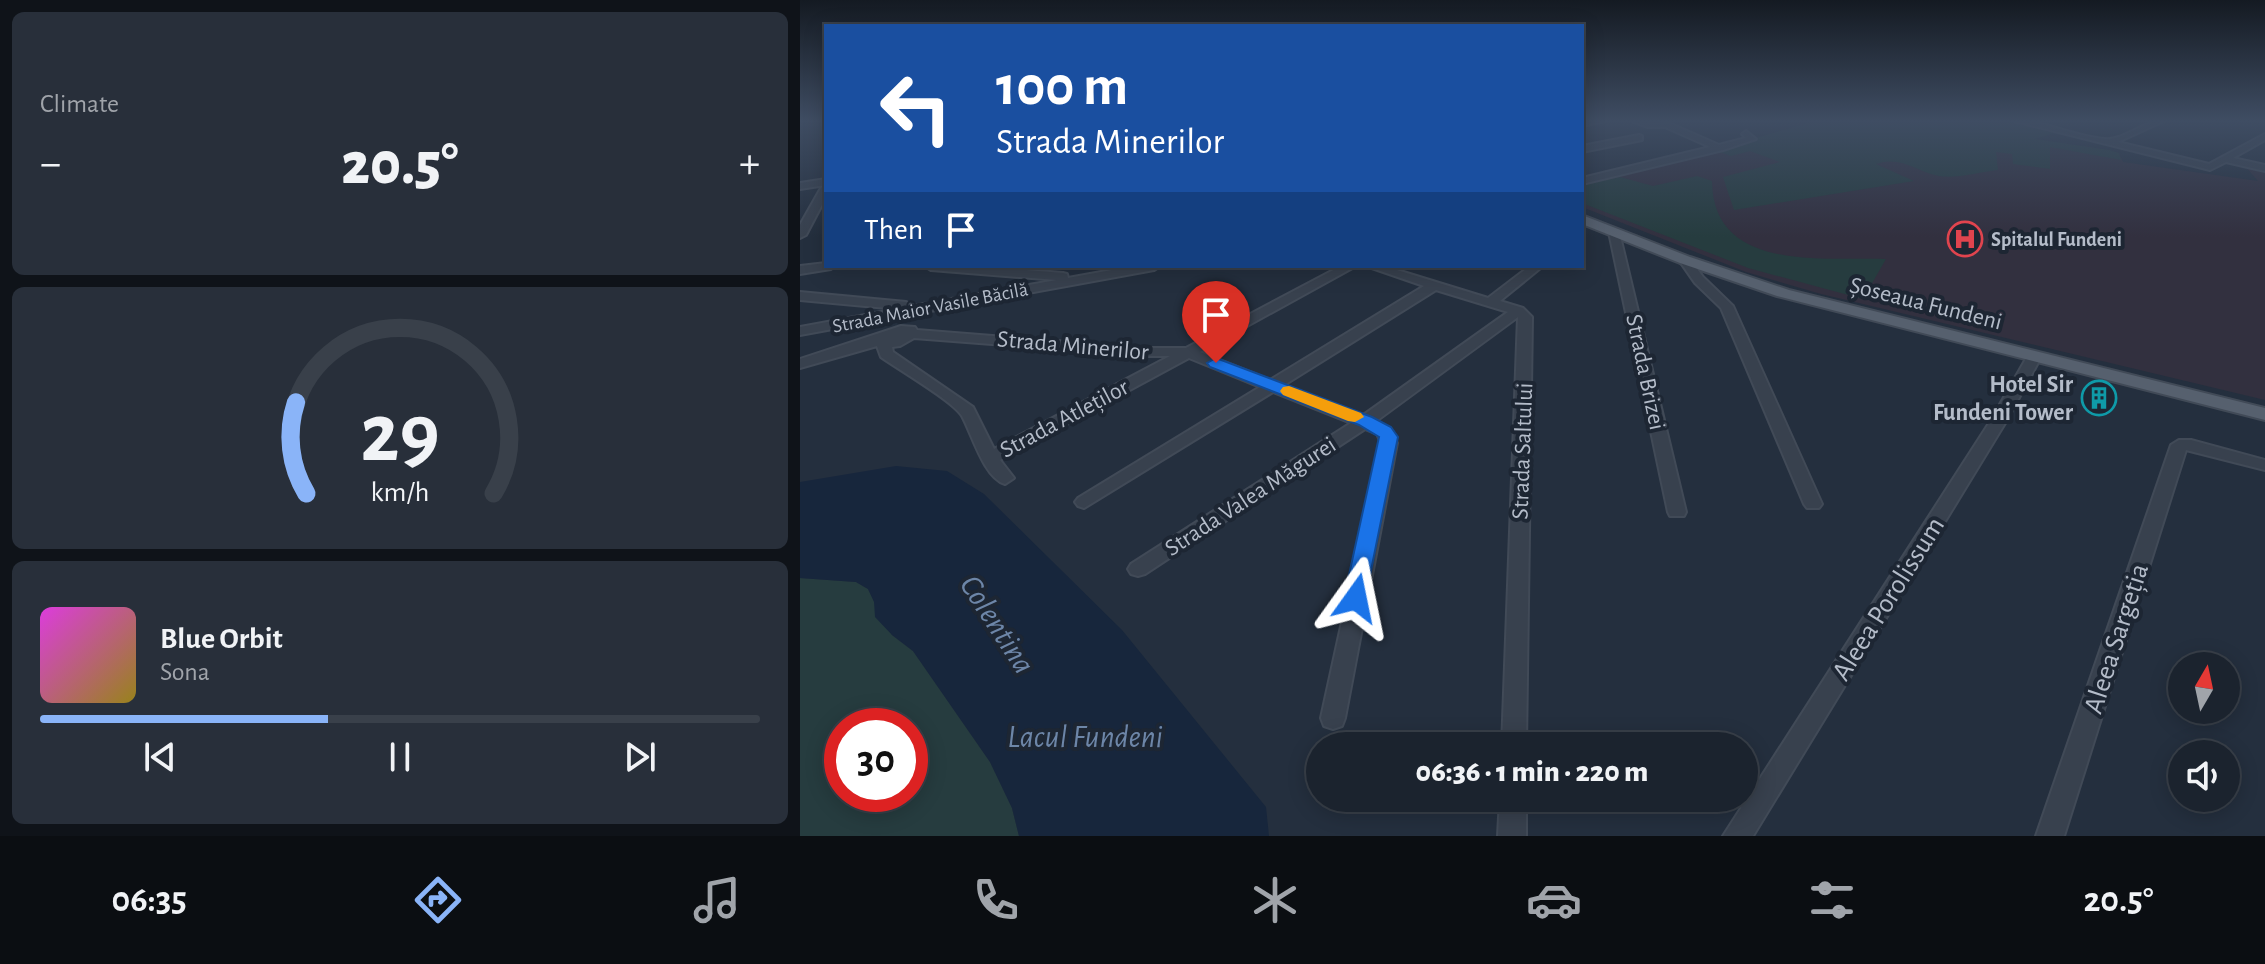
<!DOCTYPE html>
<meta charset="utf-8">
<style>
body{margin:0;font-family:"Alegreya Sans",sans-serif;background:#282f3a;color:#f1f3f6;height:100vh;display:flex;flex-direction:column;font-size:30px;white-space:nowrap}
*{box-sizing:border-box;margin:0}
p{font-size:26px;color:#a0a4aa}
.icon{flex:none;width:44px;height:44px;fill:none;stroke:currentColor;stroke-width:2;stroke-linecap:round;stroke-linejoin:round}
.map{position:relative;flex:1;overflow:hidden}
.side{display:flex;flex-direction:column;gap:12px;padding:12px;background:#0f1319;width:800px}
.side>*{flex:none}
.banner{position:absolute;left:24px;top:24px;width:760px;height:244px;border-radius:0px;box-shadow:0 4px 20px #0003,0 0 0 2px #39404a;background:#1a4fa0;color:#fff;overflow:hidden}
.needle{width:52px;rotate:9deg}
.buttons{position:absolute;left:1368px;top:652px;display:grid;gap:16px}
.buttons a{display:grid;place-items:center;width:72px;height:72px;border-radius:50%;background:#1b232e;box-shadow:0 4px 20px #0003,0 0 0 2px #39404a;font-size:40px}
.speed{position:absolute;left:24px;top:708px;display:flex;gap:16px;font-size:40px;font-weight:700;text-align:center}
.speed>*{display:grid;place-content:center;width:104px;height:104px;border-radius:50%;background:#1b232e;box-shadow:0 4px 20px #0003,0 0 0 2px #39404a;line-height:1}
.speed .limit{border:12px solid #d22;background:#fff;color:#111}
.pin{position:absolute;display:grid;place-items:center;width:68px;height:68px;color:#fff;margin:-82px -34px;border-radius:50% 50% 50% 0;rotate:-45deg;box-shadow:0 0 8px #0007}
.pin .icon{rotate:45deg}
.me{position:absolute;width:88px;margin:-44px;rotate:12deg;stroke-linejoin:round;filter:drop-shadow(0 0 6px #0008)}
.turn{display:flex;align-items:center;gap:28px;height:168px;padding:0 40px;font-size:36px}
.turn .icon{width:104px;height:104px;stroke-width:2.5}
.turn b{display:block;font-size:56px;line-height:68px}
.then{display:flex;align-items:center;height:76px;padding:0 40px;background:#0003;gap:16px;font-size:30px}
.big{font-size:60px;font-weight:800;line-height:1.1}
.side .tile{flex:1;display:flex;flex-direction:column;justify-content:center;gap:12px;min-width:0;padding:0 28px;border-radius:12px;background:#282f3a}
.side .dial{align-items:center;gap:0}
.dial svg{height:208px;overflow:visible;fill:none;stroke:#39404a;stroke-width:7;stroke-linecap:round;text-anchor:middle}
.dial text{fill:#f1f3f6;stroke:none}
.song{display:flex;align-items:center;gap:24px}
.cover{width:96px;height:96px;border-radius:12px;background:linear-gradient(135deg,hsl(300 70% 55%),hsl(50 70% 35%))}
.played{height:8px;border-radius:4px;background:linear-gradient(90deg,#8ab4f8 40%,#39404a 40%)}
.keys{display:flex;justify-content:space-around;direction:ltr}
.heat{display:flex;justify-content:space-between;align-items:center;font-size:44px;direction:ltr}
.trip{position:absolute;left:506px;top:732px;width:452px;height:80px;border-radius:40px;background:#1b232e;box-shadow:0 4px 20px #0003,0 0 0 2px #39404a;font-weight:800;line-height:80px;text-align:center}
.dock{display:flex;height:128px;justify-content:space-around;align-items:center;background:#0b0e12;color:#a0a4aa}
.dock .icon{width:56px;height:56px}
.dock .on{color:#8ab4f8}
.dock b{font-size:36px;color:#f1f3f6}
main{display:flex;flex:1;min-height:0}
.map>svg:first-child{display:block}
.medical{fill:#32303f}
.green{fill:#263c3f;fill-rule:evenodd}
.water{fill:#17263c}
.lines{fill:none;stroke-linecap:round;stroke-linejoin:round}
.minor-casing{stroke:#414a57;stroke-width:4}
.major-casing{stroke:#414a57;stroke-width:4}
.minor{fill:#38414e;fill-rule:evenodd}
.major{fill:#56606e;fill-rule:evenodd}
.route{fill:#1a73e8;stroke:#114b97;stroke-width:2}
.slow{fill:#f59e0b}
.labels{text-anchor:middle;stroke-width:8;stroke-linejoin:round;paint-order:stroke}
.far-poi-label{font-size:20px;font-weight:bold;fill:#b4bcc9;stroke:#1d2633;text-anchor:start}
.far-street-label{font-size:20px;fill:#b4bcc9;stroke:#1d2633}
.street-label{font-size:24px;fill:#b4bcc9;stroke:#1d2633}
.poi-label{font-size:24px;font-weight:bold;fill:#b4bcc9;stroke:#1d2633;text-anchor:end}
.near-street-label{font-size:28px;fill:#b4bcc9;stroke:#1d2633}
.near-water-label{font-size:32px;font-style:italic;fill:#6d86a8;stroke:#1d2633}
</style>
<main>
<section class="side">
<div class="tile"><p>Climate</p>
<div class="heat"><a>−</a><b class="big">20.5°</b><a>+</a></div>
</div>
<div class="tile dial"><svg viewBox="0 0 100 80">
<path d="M14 69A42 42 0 1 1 86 69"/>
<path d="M14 69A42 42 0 0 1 10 34" stroke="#8ab4f8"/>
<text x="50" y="56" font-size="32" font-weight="700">29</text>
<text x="50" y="72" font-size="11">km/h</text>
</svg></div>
<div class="tile">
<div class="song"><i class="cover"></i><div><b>Blue Orbit</b><p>Sona</p></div></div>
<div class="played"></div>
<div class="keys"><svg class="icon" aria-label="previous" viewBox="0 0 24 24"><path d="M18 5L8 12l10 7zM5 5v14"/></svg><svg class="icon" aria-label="pause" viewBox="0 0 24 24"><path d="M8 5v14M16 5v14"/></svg><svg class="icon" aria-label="next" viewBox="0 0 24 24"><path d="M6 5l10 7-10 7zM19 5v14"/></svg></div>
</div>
</section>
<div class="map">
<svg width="1465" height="836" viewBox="0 0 1465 836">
<rect width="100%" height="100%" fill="#242f3e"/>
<polygon class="medical" points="1037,121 1291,147 1319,153 1323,162 1458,181 1445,166 1465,170 1465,400 1021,294 946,272 782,207 782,182"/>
<g class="green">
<path d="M1018 120H1203L1253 133 1235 139 1309 150 1319 153 1321 160 1250 147V169L1213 164 1212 154 1196 152 1198 170C1180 172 1156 179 1139 176 1117 172 1101 155 1076 164L1114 181 934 210 923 177 980 162 950 151 931 156 914 150Z"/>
<path d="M897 176 912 181C913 272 1021 257 1086 259L1063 299 948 268 782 203V185L820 177 853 186Z"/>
<path d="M0 578 56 582 68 589 92 635 113 651 190 762 212 808 219 836H0ZM42 726H110V794H42Z"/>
</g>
<polygon class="water" points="96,466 147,471 184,494 322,630 466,807 469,836 219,836 212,808 190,762 113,651 92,635 75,617 74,602 68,589 56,582 0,578 0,482"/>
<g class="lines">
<g class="minor-casing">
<g id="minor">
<polygon points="810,120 782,126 782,122"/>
<polygon points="829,120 869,123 919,145 946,138 942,134 946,131 956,139 923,150 782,184 782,178 910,147 865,127 847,127"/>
<path d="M1210 120C1243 120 1273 136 1305 139 1323 141 1344 120 1366 120L1318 142 1409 164 1465 134V140L1433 158 1465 165V171L1426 162 1410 170Z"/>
<polygon points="839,135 842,136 842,140 782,152 782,146"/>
<polygon points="26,179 26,185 0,189 0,183"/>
<polygon points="26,185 26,197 6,235 0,238 0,225 21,188"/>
<polygon points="814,229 819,232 886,512 884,516 870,516 868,512 809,232"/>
<polygon points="885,256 889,258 903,277 933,306 1022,504 1019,508 1007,508 1004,504 921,308 895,283 879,260"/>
<polygon points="26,263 26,266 33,266 31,269 0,274 0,266"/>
<polygon points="125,266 174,266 263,273 267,274 268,278 334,266 360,266 354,270 0,335 0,327 98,309 0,300 0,292 106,302 112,306 257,280 131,270"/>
<path d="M541 266H556L400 352 470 380 624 286 566 266H584L688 298 730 266H743L700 301 723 308 732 317 726 746H702L718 317 575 422 590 428 597 443 545 718 542 726 533 729 524 726 521 718 581 443 577 434 565 429 345 574 338 576 331 574 328 569 331 564 551 423 473 392 284 508 278 506 275 502 278 498 460 387 389 358 200 460 214 478 205 484C184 478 172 434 162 416 154 402 98 369 81 357L77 346 0 368V359L101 326 115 327 117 330 345 348H386ZM636 290 708 312 562 416 484 385ZM114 338 345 356H370L194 449 173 407 93 352 92 347 100 346Z"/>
<polygon points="1234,353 1241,357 1207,420 953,836 923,836 1191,420 1227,357"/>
<polygon points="1379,440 1391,440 1465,460 1465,470 1386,450 1264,836 1236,836 1371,445"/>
<polygon points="700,798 726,798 726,836 698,836"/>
</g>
</g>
<g class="major-casing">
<polygon id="major" points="782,215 890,257 989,290 1465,408 1465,420 977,296 880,263 782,224"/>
</g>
<use href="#minor" class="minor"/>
<use href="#major" class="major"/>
</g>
<linearGradient id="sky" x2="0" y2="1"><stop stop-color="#141a22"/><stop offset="0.51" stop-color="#3f4d63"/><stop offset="1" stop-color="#3f4d63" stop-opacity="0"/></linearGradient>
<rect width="1465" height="237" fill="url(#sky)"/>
<polygon class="route" points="416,358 572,417 591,427 598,437 564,605 556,607 547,605 544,598 579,437 559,425 410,367 407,363"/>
<polygon class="slow" points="489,386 561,413 564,417 555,422 548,421 483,395 480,391 483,387"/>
<defs>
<g id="hospital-ring" transform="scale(1.8)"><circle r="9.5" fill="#1d2633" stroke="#e0444e" stroke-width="1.5"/><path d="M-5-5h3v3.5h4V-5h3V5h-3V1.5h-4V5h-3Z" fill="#e0444e"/></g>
<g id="building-ring" transform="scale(1.8)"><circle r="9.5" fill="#1d2633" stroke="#0f9aa8" stroke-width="1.5"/><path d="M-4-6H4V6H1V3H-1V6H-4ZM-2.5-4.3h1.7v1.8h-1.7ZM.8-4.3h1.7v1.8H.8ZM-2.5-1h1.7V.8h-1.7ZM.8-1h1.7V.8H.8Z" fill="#0f9aa8"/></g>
</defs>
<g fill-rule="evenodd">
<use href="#hospital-ring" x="1165" y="239"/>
<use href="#building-ring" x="1299" y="398"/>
</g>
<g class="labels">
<g class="far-poi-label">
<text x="1191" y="246">Spitalul Fundeni</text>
</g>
<g class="far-street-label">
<text transform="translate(130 307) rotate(-11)" y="7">Strada Maior Vasile Băcilă</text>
</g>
<g class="street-label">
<text transform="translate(1126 303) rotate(14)" y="8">Șoseaua Fundeni</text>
<text transform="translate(273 345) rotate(5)" y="8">Strada Minerilor</text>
<text transform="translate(846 372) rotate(78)" y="8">Strada Brizei</text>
<text transform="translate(264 418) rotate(-28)" y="8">Strada Atleților</text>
<text transform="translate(722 451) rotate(-88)" y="8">Strada Saltului</text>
<text transform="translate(450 496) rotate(-33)" y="8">Strada Valea Măgurei</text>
</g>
<g class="poi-label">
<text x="1273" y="392">Hotel Sir<tspan x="1273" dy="28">Fundeni Tower</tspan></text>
</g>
<g class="near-street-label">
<text transform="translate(1087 598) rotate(-58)" y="10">Aleea Porolissum</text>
<text transform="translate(1315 638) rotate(-72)" y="10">Aleea Sargeția</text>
</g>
<g class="near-water-label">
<text transform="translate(198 624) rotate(57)" y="11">Colentina</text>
<text x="285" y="747">Lacul Fundeni</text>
</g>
</g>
</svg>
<div class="buttons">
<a><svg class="needle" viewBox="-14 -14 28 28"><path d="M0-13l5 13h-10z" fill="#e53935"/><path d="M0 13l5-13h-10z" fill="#a0a4aa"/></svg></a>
<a><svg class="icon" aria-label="sound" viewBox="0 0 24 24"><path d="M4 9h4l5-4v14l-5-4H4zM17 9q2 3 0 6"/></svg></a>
</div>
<div class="speed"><div class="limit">30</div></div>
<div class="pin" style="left:416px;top:363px;background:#d93025"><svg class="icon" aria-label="arrive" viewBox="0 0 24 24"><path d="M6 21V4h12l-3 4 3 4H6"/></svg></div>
<svg class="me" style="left:556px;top:598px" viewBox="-20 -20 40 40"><path d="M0-17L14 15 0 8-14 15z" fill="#1a73e8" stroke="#fff" stroke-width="4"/></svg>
<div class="trip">06:36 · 1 min · 220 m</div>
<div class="banner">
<div class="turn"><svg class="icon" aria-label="left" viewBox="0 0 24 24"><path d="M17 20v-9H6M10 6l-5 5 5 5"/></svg><div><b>100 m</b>Strada Minerilor</div></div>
<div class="then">Then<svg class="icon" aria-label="arrive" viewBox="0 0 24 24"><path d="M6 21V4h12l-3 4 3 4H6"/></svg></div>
</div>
</div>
</main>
<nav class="dock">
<b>06:35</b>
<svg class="icon on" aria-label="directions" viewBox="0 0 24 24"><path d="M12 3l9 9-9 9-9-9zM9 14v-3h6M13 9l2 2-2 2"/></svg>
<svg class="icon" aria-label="music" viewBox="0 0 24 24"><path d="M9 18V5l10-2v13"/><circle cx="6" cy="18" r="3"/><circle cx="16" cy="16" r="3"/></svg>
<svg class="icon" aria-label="phone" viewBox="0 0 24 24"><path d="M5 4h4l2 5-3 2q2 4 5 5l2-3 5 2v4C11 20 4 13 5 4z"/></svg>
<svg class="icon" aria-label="climate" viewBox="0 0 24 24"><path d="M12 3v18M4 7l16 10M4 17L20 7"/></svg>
<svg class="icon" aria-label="car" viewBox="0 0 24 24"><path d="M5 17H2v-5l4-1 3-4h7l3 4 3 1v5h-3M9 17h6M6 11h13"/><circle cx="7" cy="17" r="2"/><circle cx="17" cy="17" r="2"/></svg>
<svg class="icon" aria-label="filters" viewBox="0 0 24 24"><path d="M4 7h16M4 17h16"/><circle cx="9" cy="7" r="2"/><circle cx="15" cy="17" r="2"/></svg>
<b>20.5°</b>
</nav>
